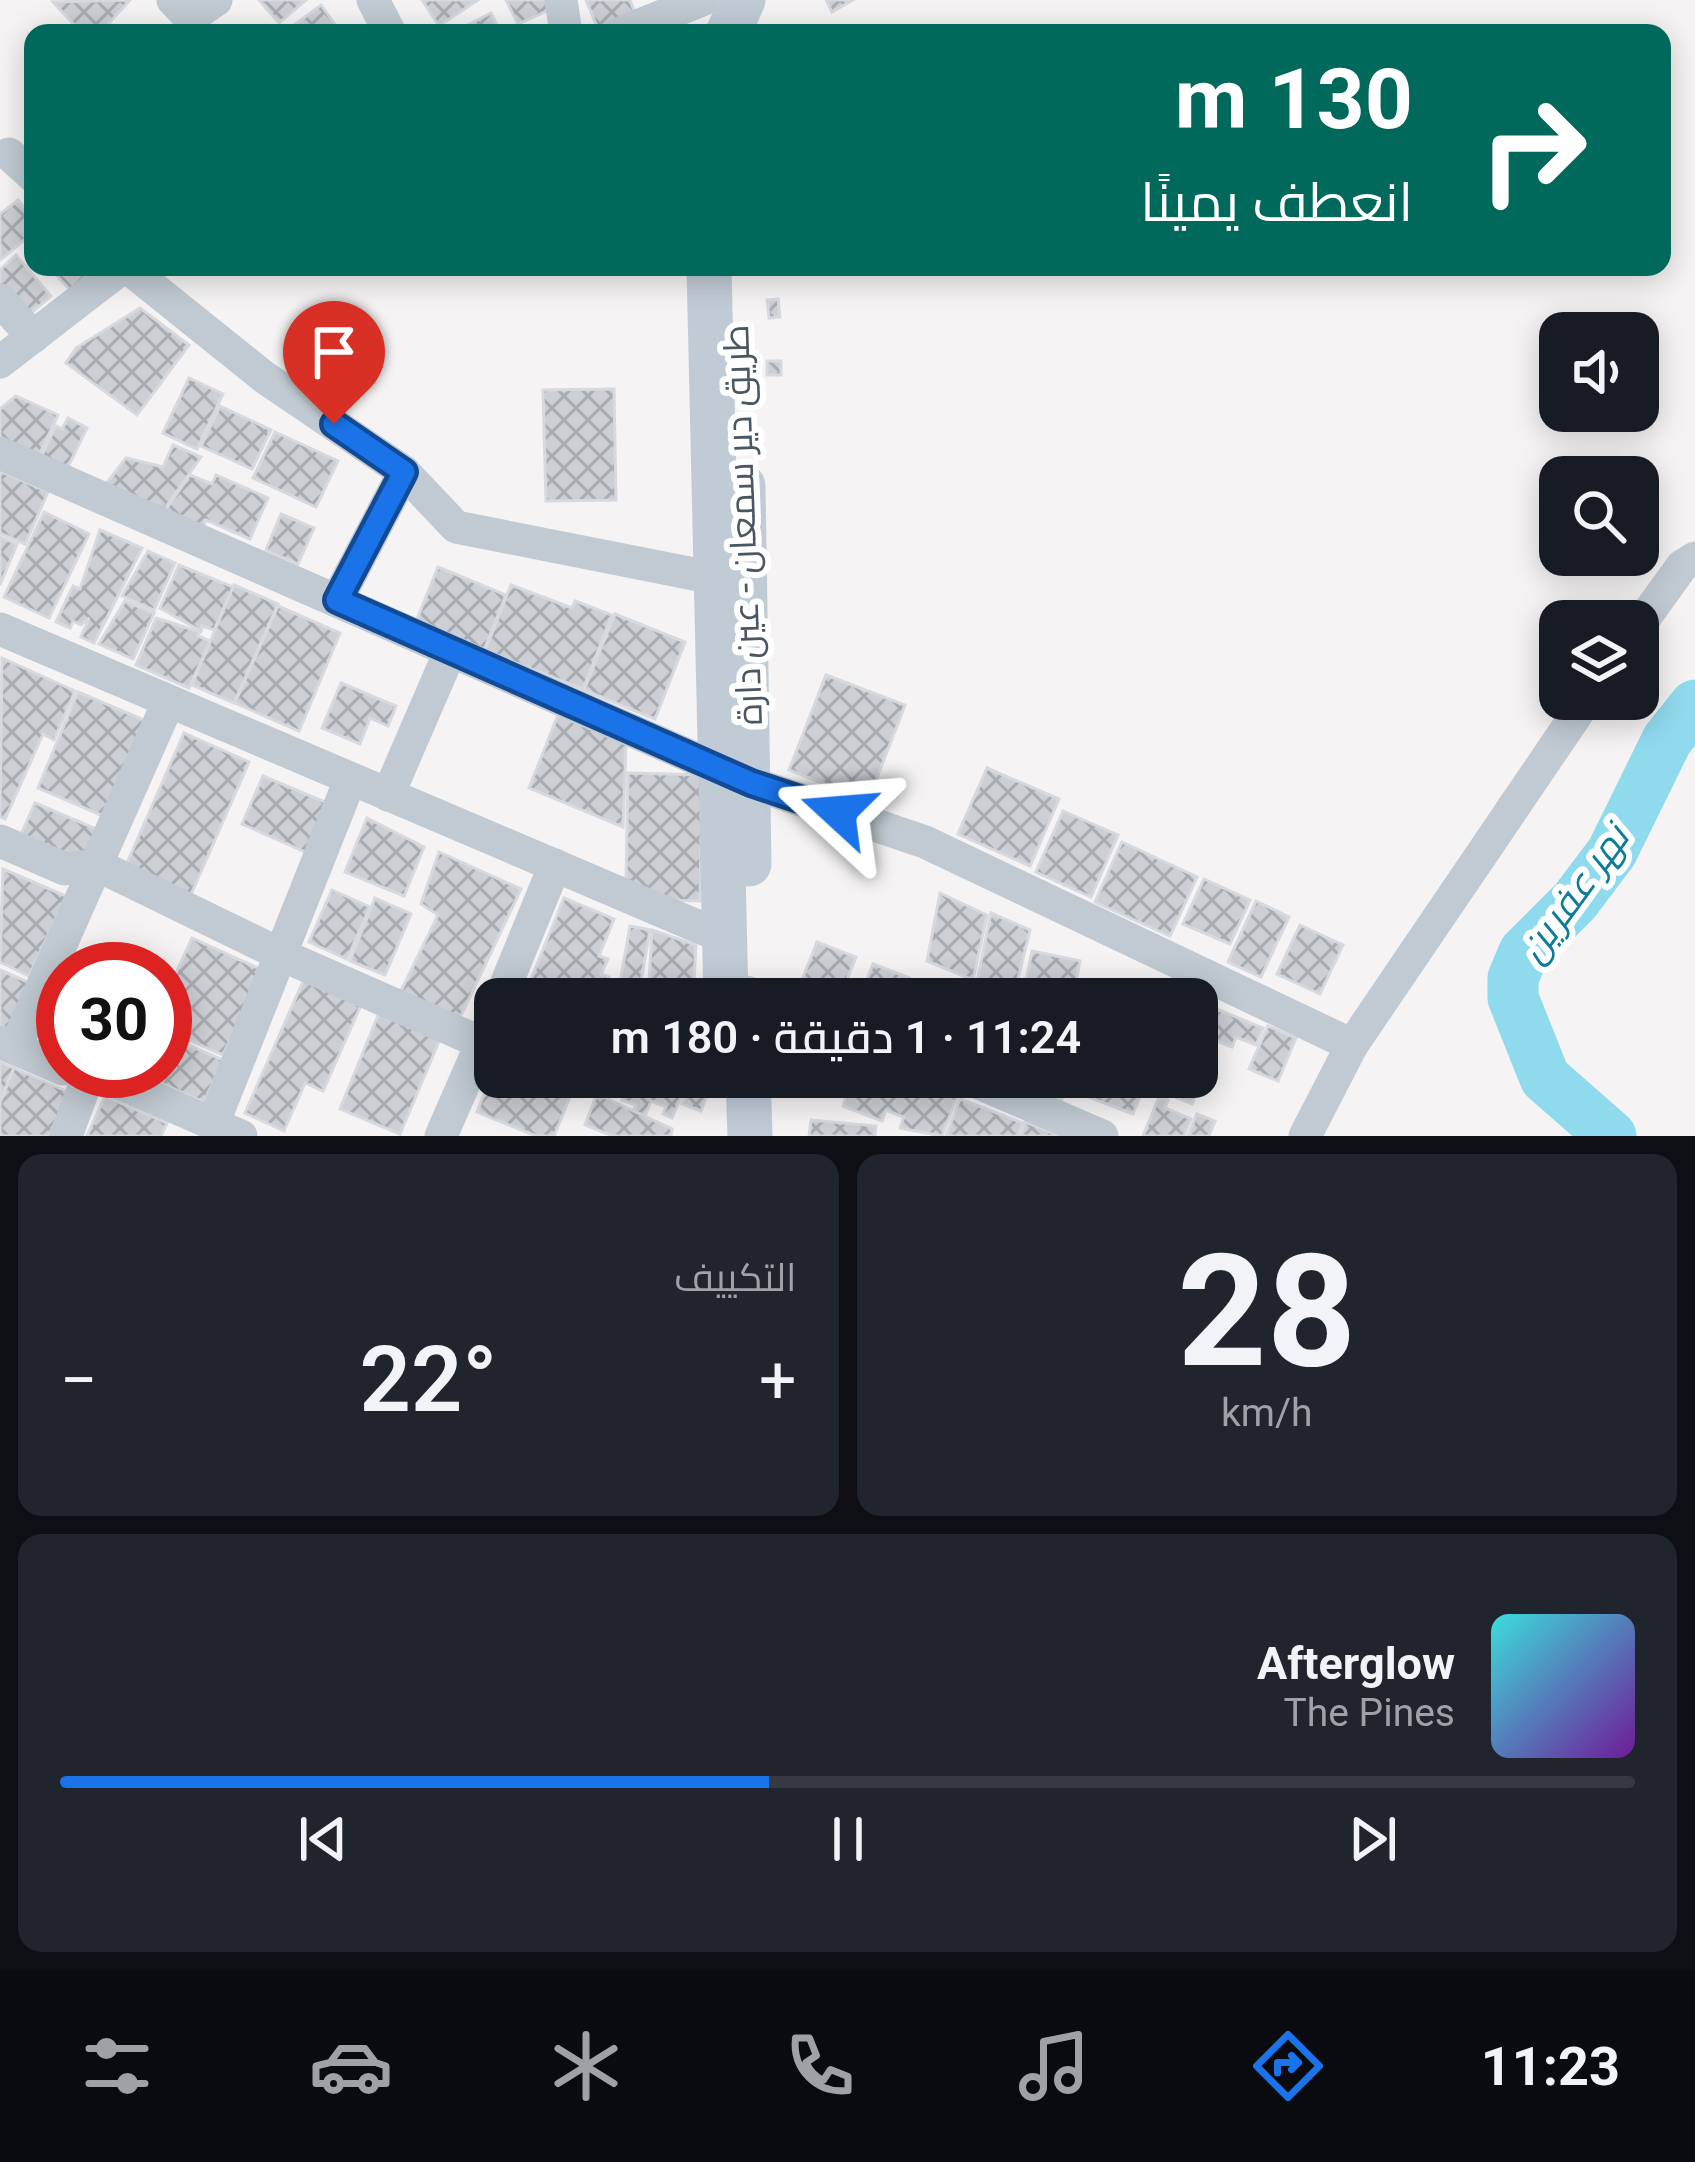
<!DOCTYPE html>
<html lang="ar">
<meta charset="utf-8">
<style>
body{margin:0;font-family:Roboto,Cairo,sans-serif;background:#20242c;color:#f1f3f6;direction:rtl;height:100vh;display:flex;flex-direction:column;font-size:45px;white-space:nowrap}
*{box-sizing:border-box;margin:0}
p{font-size:39px;color:#9ea1a6}
.icon{flex:none;width:66px;height:66px;fill:none;stroke:currentColor;stroke-width:2;stroke-linecap:round;stroke-linejoin:round}
.map{position:relative;height:1136px;overflow:hidden;direction:ltr}
.drawer{display:flex;flex-direction:column;gap:18px;padding:18px;background:#0d0f14;flex:1}
.drawer>*{flex:none}
.hud{position:absolute;left:24px;top:24px;width:1647px;height:252px;border-radius:24px;box-shadow:0 6px 30px #0003;direction:rtl;background:#00695c;color:#fff;overflow:hidden}
.buttons{position:absolute;left:1539px;top:312px;display:grid;gap:24px}
.buttons a{display:grid;place-items:center;width:120px;height:120px;border-radius:24px;background:#171b24;box-shadow:0 6px 30px #0003;font-size:60px}
.speed{position:absolute;left:36px;top:942px;display:flex;gap:24px;font-size:60px;font-weight:700;text-align:center}
.speed>*{display:grid;place-content:center;width:156px;height:156px;border-radius:50%;background:#171b24;box-shadow:0 6px 30px #0003;line-height:1}
.speed .limit{border:18px solid #d22;background:#fff;color:#111}
.pin{position:absolute;display:grid;place-items:center;width:102px;height:102px;color:#fff;margin:-123px -51px;border-radius:50% 50% 50% 0;rotate:-45deg;box-shadow:0 0 12px #0007}
.pin .icon{rotate:45deg}
.me{position:absolute;width:132px;margin:-66px;rotate:289deg;stroke-linejoin:round;filter:drop-shadow(0 0 9px #0008)}
.turn{display:flex;align-items:center;gap:42px;height:252px;padding:0 60px;font-size:54px}
.turn .icon{width:156px;height:156px;stroke-width:2.5}
.turn b{display:block;font-size:84px;line-height:102px}
.big{font-size:90px;font-weight:600;line-height:1.1}
.drawer .card{flex:1;display:flex;flex-direction:column;justify-content:center;gap:18px;min-width:0;padding:0 42px;border-radius:24px;background:#20242c}
.drawer .dial{align-items:center;gap:0}
.dial b{font-size:156px;line-height:1}
.song{display:flex;align-items:center;gap:36px}
.cover{width:144px;height:144px;border-radius:18px;background:linear-gradient(135deg,hsl(180 70% 55%),hsl(280 70% 35%))}
.played{height:12px;border-radius:6px;background:linear-gradient(90deg,#1a73e8 45%,#363941 45%)}
.keys{display:flex;justify-content:space-around;direction:ltr}
.heat{display:flex;justify-content:space-between;align-items:center;font-size:66px;direction:ltr}
.drawer .tiles{flex:1;display:grid;gap:18px;grid-template-columns:1fr 1fr}
.card:last-child{grid-column:span 2}
.trip{position:absolute;left:474px;top:978px;width:744px;height:120px;border-radius:24px;background:#171b24;box-shadow:0 6px 30px #0003;font-weight:600;line-height:120px;text-align:center;direction:rtl}
.tab-bar{display:flex;height:192px;justify-content:space-around;align-items:center;background:#090b0e;color:#9ea1a6}
.tab-bar .icon{width:84px;height:84px}
.tab-bar .on{color:#1a73e8}
.tab-bar b{font-size:54px;color:#f1f3f6}
.map>svg:first-child{display:block}
.lines{fill:none;stroke-linecap:round;stroke-linejoin:round}
.river{stroke:#90daee;stroke-width:51}
.building{fill:url(#building-cross-hatch);stroke:#d7d9de;stroke-width:3}
.street{stroke:#c1cad2;stroke-width:33}
.secondary{stroke:#c1cbd6;stroke-width:45}
.route-casing{stroke:#114b97;stroke-width:30}
.route{stroke:#1a73e8;stroke-width:21}
.labels{text-anchor:middle;stroke-width:12;stroke-linejoin:round;paint-order:stroke}
.street-label{font-size:36px;fill:#4a5661;stroke:#fff}
.water-label{font-size:39px;font-style:italic;fill:#0c7c9b;stroke:#fff}
</style>
<div class="map">
<svg width="1695" height="1136" viewBox="0 0 1695 1136">
<defs>
<pattern id="building-cross-hatch" width="8" height="8" patternUnits="userSpaceOnUse" patternTransform="scale(3)"><rect width="8" height="8" fill="#cdcfd5"/><path d="M0 0l8 8M0 8l8-8" fill="none" stroke="#a8abb0"/></pattern>
</defs>
<rect width="100%" height="100%" fill="#f5f3f3"/>
<g class="lines">
<polyline class="river" points="1611,1136 1545,1078 1513,998 1513,978 1524,952 1575,901 1612,852 1667,740 1695,705"/>
</g>
<g class="building">
<polygon points="130,0 100,33 82,33 53,2"/>
<polygon points="259,0 306,0 279,23"/>
<polygon points="422,0 478,0 439,26"/>
<polygon points="506,0 546,0 551,9 518,24"/>
<polygon points="586,0 630,0 636,16 599,31"/>
<polygon points="826,0 853,0 832,12"/>
<polygon points="321,5 341,33 288,33 286,31"/>
<polygon points="491,13 501,33 452,33"/>
<polygon points="18,200 33,218 33,233 0,260 0,214"/>
<polygon points="16,255 51,296 28,316 0,285 0,270"/>
<polygon points="49,267 97,267 70,290"/>
<polygon points="778,299 780,317 769,318 767,300"/>
<polygon points="140,308 189,345 137,415 66,363 76,348"/>
<rect x="767" y="361" width="14" height="14"/>
<polygon points="189,378 223,394 197,449 163,433"/>
<polygon points="614,389 616,500 546,501 543,390"/>
<polygon points="16,396 58,415 39,455 0,437 0,409"/>
<polygon points="220,406 271,430 252,469 201,446"/>
<polygon points="68,418 87,428 67,469 41,457 56,426 62,429"/>
<polygon points="275,432 338,461 316,507 253,478"/>
<polygon points="173,445 201,457 161,514 103,488 126,458 163,467"/>
<polygon points="0,471 48,492 25,544 0,533"/>
<polygon points="190,475 212,484 216,475 268,498 250,539 206,520 200,532 162,515"/>
<polygon points="44,512 89,534 49,618 4,597"/>
<polygon points="281,514 314,528 298,564 266,550"/>
<polygon points="100,530 142,548 94,643 81,637 89,618 81,625 73,621 70,628 56,622 73,586 80,589"/>
<polygon points="0,537 17,544 0,585"/>
<polygon points="148,551 175,563 154,610 122,596"/>
<polygon points="179,565 233,587 214,630 202,626 201,631 160,608"/>
<polygon points="438,567 506,595 484,650 416,622"/>
<polygon points="234,585 278,604 234,703 192,685"/>
<polygon points="511,585 572,608 575,601 612,615 583,689 485,651"/>
<polygon points="125,601 154,613 133,659 99,644"/>
<polygon points="278,606 340,633 299,731 235,703"/>
<polygon points="615,614 685,642 655,719 584,690"/>
<polygon points="156,618 200,632 198,636 210,641 189,688 136,665"/>
<polygon points="2,658 75,691 54,740 43,734 5,819 0,817"/>
<polygon points="826,675 905,705 868,801 789,770"/>
<polygon points="341,683 396,706 388,726 370,718 360,744 322,728"/>
<polygon points="78,692 144,720 103,816 38,788"/>
<polygon points="558,715 626,744 623,827 529,788"/>
<polygon points="184,733 249,762 189,899 124,870"/>
<polygon points="987,768 1059,799 1030,866 958,834"/>
<polygon points="628,773 702,775 700,901 662,900 626,881"/>
<polygon points="263,776 332,805 310,854 242,824"/>
<polygon points="35,803 99,830 85,865 20,837"/>
<polygon points="1063,811 1118,835 1091,897 1036,872"/>
<polygon points="367,818 424,847 404,896 345,872"/>
<polygon points="1122,842 1197,877 1170,936 1095,902"/>
<polygon points="439,852 521,889 460,1018 399,995 438,915 421,904"/>
<polygon points="3,869 66,896 29,976 0,962"/>
<polygon points="1204,879 1250,900 1230,944 1183,924"/>
<polygon points="332,890 370,907 347,959 309,942"/>
<polygon points="940,893 987,915 973,980 927,961"/>
<polygon points="375,898 411,914 385,975 350,961"/>
<polygon points="564,898 614,919 599,956 608,959 601,974 609,977 600,999 523,999"/>
<polygon points="1256,901 1289,917 1261,977 1228,962"/>
<polygon points="991,913 1030,930 1013,999 976,986"/>
<polygon points="1300,925 1343,945 1320,994 1277,974"/>
<polygon points="630,926 650,930 638,999 617,999"/>
<polygon points="652,930 696,945 693,999 648,999"/>
<polygon points="192,938 262,970 223,1055 165,1029 165,997"/>
<polygon points="817,942 856,957 839,999 800,985"/>
<polygon points="1032,951 1080,961 1073,999 1022,999"/>
<polygon points="873,964 910,978 902,999 859,999"/>
<polygon points="0,970 28,982 8,1029 0,1025"/>
<polygon points="305,977 362,1003 323,1091 305,1083 284,1131 245,1113"/>
<polygon points="917,980 954,994 952,999 909,999"/>
<polygon points="1094,980 1144,999 1087,999"/>
<polygon points="1197,1001 1263,1028 1256,1045 1236,1037 1232,1047 1217,1041 1192,1104 1161,1091 1167,1077 1197,1077"/>
<polygon points="63,1006 63,1040 51,1035"/>
<polygon points="379,1013 440,1039 400,1134 340,1109"/>
<polygon points="1268,1026 1296,1038 1278,1081 1249,1069"/>
<polygon points="165,1035 223,1060 204,1102 134,1071 165,1071"/>
<polygon points="0,1062 14,1068 0,1101"/>
<polygon points="495,1067 495,1077 578,1077 554,1136 536,1136 477,1112"/>
<polygon points="14,1068 68,1092 49,1136 0,1136 0,1103"/>
<polygon points="626,1077 697,1077 702,1079 699,1088 687,1083 672,1118 663,1114 666,1107 651,1101 645,1116 633,1111 636,1105 622,1100 631,1079"/>
<polygon points="804,1077 840,1077 838,1087"/>
<polygon points="853,1077 902,1077 957,1097 942,1136 900,1128 904,1117 886,1110 882,1121 843,1106"/>
<polygon points="1023,1077 1070,1077 1062,1099 1021,1083"/>
<polygon points="1075,1077 1142,1077 1147,1079 1133,1114 1070,1090"/>
<polygon points="689,1087 707,1095 701,1111 682,1104"/>
<polygon points="597,1094 672,1129 671,1136 613,1136 585,1125"/>
<polygon points="105,1096 167,1123 161,1136 87,1136"/>
<polygon points="1159,1097 1168,1100 1165,1108 1191,1119 1184,1136 1143,1136"/>
<polygon points="960,1099 1023,1123 1018,1136 946,1136"/>
<polygon points="1197,1114 1215,1121 1209,1136 1188,1136"/>
<polygon points="811,1120 876,1126 875,1136 809,1136"/>
<polygon points="1025,1122 1061,1136 1020,1136"/>
</g>
<g class="lines">
<g class="street">
<polyline points="173,0 190,18 216,0"/>
<polyline points="373,0 390,33"/>
<polyline points="561,0 566,33"/>
<polyline points="620,33 702,0"/>
<polyline points="9,154 33,176"/>
<polyline points="127,267 264,377 404,472 337,600"/>
<polyline points="0,300 33,337"/>
<polyline points="0,362 123,267"/>
<polyline points="0,453 751,783 925,842 1352,1045"/>
<polyline points="404,472 456,527 714,578"/>
<polyline points="1638,627 1682,566 1695,558"/>
<polyline points="0,629 725,938"/>
<polyline points="388,795 449,654"/>
<polyline points="0,841 65,869 97,865 284,956 482,1043"/>
<polyline points="746,992 765,999"/>
<polyline points="500,999 555,865"/>
<polyline points="0,1042 63,1069"/>
<polyline points="15,1048 168,703"/>
<polyline points="92,1071 241,1136"/>
<polyline points="965,1077 1102,1136"/>
<polyline points="213,1124 350,780"/>
<polyline points="66,1136 90,1071"/>
<polyline points="441,1136 490,1024"/>
<polyline points="1305,1136 1352,1045 1587,699"/>
</g>
<g class="secondary">
<polyline points="728,33 743,0"/>
<polyline points="709,267 726,999"/>
<polyline points="743,486 749,864"/>
<polyline points="748,1077 750,1136"/>
</g>
</g>
<g class="lines">
<g class="route-casing">
<polyline id="route" points="334,424 404,472 337,600 751,783 838,812"/>
</g>
<use href="#route" class="route"/>
</g>
<g class="labels">
<g class="street-label">
<text transform="translate(742 525) rotate(-92)" y="13">طريق دير سمعان - عين دارة</text>
</g>
<g class="water-label">
<text transform="translate(1573 893) rotate(-54)" y="14">نهر عفرين</text>
</g>
</g>
</svg>
<div class="buttons">
<a><svg class="icon" aria-label="sound" viewBox="0 0 24 24"><path d="M4 9h4l5-4v14l-5-4H4zM17 9q2 3 0 6"/></svg></a>
<a><svg class="icon" aria-label="search" viewBox="0 0 24 24"><circle cx="10" cy="10" r="6"/><path d="M15 15l6 6"/></svg></a>
<a><svg class="icon" aria-label="layers" viewBox="0 0 24 24"><path d="M12 4l9 5-9 5-9-5zM3 14l9 5 9-5"/></svg></a>
</div>
<div class="speed"><div class="limit">30</div></div>
<div class="pin" style="left:334px;top:424px;background:#d93025"><svg class="icon" aria-label="arrive" viewBox="0 0 24 24"><path d="M6 21V4h12l-3 4 3 4H6"/></svg></div>
<svg class="me" style="left:838px;top:812px" viewBox="-20 -20 40 40"><path d="M0-17L14 15 0 8-14 15z" fill="#1a73e8" stroke="#fff" stroke-width="4"/></svg>
<div class="trip">11:24 · 1 دقيقة · 180 m</div>
<div class="hud">
<div class="turn"><svg class="icon" aria-label="right" viewBox="0 0 24 24"><path d="M7 20v-9h11M14 6l5 5-5 5"/></svg><div><b>130 m</b>انعطف يمينًا</div></div>
</div>
</div>
<section class="drawer">
<div class="tiles">
<div class="card dial"><b>28</b><p>km/h</p></div>
<div class="card"><p>التكييف</p>
<div class="heat"><a>−</a><b class="big">22°</b><a>+</a></div>
</div>
<div class="card">
<div class="song"><i class="cover"></i><div><b>Afterglow</b><p>The Pines</p></div></div>
<div class="played"></div>
<div class="keys"><svg class="icon" aria-label="previous" viewBox="0 0 24 24"><path d="M18 5L8 12l10 7zM5 5v14"/></svg><svg class="icon" aria-label="pause" viewBox="0 0 24 24"><path d="M8 5v14M16 5v14"/></svg><svg class="icon" aria-label="next" viewBox="0 0 24 24"><path d="M6 5l10 7-10 7zM19 5v14"/></svg></div>
</div>
</div>
</section>
<nav class="tab-bar">
<b>11:23</b>
<svg class="icon on" aria-label="directions" viewBox="0 0 24 24"><path d="M12 3l9 9-9 9-9-9zM9 14v-3h6M13 9l2 2-2 2"/></svg>
<svg class="icon" aria-label="music" viewBox="0 0 24 24"><path d="M9 18V5l10-2v13"/><circle cx="6" cy="18" r="3"/><circle cx="16" cy="16" r="3"/></svg>
<svg class="icon" aria-label="phone" viewBox="0 0 24 24"><path d="M5 4h4l2 5-3 2q2 4 5 5l2-3 5 2v4C11 20 4 13 5 4z"/></svg>
<svg class="icon" aria-label="climate" viewBox="0 0 24 24"><path d="M12 3v18M4 7l16 10M4 17L20 7"/></svg>
<svg class="icon" aria-label="car" viewBox="0 0 24 24"><path d="M5 17H2v-5l4-1 3-4h7l3 4 3 1v5h-3M9 17h6M6 11h13"/><circle cx="7" cy="17" r="2"/><circle cx="17" cy="17" r="2"/></svg>
<svg class="icon" aria-label="filters" viewBox="0 0 24 24"><path d="M4 7h16M4 17h16"/><circle cx="9" cy="7" r="2"/><circle cx="15" cy="17" r="2"/></svg>
</nav>
